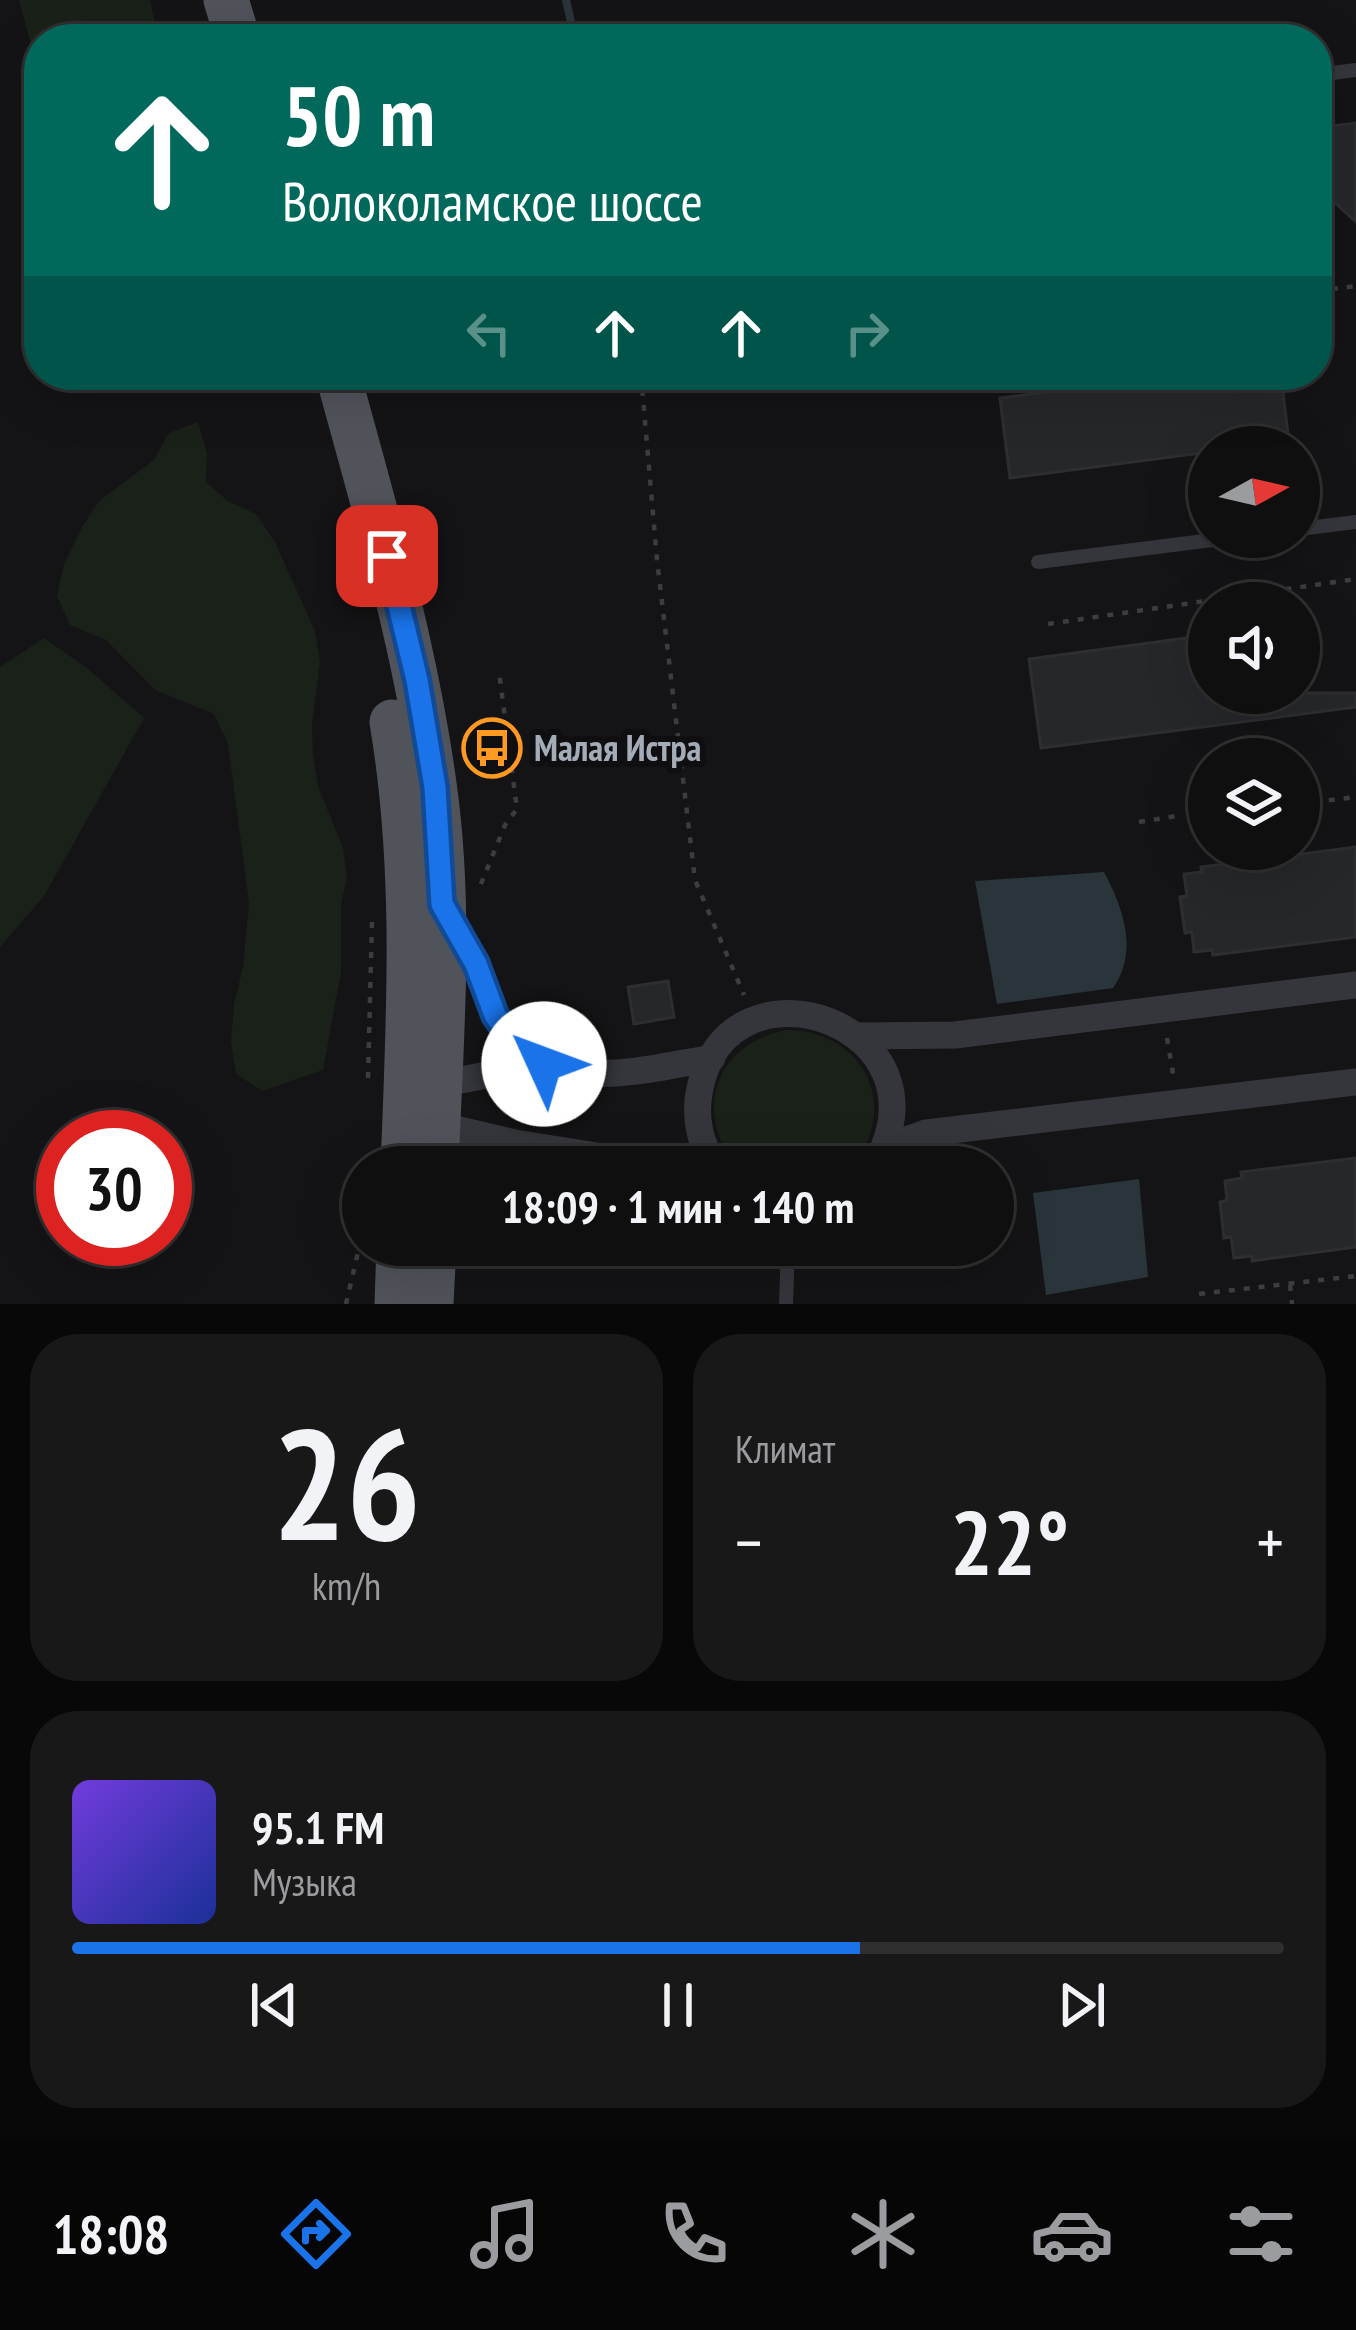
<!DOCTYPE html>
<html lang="ru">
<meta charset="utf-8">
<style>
body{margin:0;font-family:"PT Sans Narrow",sans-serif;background:#181819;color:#f1f3f6;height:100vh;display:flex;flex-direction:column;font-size:45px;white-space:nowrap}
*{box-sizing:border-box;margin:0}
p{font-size:39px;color:#9b9c9f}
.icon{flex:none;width:66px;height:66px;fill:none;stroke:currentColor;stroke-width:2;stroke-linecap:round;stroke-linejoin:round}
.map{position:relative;height:1304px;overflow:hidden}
.side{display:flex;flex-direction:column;gap:30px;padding:30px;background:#080809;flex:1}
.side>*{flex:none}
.hud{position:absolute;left:24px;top:24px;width:1308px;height:366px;border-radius:48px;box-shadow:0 12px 48px #0002,0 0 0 3px #2f2f30;background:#00695c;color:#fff;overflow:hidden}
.needle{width:78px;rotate:82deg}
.tools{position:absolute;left:1188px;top:426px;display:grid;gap:24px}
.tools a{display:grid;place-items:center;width:132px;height:132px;border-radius:50%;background:#0f0f10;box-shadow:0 12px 48px #0002,0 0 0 3px #2f2f30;font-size:60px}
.speed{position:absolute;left:36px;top:1110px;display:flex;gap:24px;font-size:60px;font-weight:700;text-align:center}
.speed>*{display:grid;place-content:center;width:156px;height:156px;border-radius:50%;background:#0f0f10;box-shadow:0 12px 48px #0002,0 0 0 3px #2f2f30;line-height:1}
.speed .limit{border:18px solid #d22;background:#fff;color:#111}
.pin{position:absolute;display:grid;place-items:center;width:102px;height:102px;color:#fff;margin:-51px;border-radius:24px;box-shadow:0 6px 18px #0006}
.me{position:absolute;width:132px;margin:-66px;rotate:313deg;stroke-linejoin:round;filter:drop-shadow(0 0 9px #0008)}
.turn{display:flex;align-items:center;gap:42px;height:252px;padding:0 60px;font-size:54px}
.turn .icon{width:156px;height:156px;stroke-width:2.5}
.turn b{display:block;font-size:84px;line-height:102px}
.lanes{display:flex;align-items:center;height:114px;padding:0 60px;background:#0003;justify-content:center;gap:60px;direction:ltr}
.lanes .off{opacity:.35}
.big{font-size:90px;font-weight:700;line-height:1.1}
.side .card{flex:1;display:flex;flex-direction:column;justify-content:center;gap:18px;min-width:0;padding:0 42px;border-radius:48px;background:#181819}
.side .dial{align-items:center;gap:0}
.dial b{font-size:156px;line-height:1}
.song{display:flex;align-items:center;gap:36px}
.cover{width:144px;height:144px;border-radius:18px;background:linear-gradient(135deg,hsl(260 70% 55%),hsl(230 70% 35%))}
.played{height:12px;border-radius:6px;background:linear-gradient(90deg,#1a73e8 65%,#2f2f30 65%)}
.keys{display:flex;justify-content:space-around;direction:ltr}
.heat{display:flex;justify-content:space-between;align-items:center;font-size:66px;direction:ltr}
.side .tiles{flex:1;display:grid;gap:30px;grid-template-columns:1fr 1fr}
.card:last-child{grid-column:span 2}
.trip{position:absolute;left:342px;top:1146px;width:672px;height:120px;border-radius:60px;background:#0f0f10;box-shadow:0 12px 48px #0002,0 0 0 3px #2f2f30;font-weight:700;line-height:120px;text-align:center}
.dock{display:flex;height:192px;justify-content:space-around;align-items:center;background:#060606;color:#9b9c9f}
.dock .icon{width:84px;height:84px}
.dock .selected{color:#1a73e8}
.dock b{font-size:54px;color:#f1f3f6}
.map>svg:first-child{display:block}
.green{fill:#192119}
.water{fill:#29353a}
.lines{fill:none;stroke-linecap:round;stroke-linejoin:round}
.stream{stroke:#29353a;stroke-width:8}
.building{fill:#26272a;stroke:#2d2e32;stroke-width:3}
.path{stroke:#3a3d42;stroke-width:4.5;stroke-dasharray:6 9;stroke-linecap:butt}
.lane{stroke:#34363b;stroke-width:14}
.street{stroke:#34363b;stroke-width:27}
.primary{stroke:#50535a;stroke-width:45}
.route-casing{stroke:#114b97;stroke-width:30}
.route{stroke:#1a73e8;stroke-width:21}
.labels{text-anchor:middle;stroke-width:12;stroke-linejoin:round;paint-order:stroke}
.poi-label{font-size:36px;font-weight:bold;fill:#a4acb7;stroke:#0f0f11;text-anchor:start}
</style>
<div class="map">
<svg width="1356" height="1304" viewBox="0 0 1356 1304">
<rect width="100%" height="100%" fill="#141416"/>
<g class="green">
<polygon points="19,0 150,0 158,39 39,39 39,74"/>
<polygon points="198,422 207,453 206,482 228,501 256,514 275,542 315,631 320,663 312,723 313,754 318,786 343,848 347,877 341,905 341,972 323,1070 262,1091 236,1074 231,1042 234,1004 243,967 249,903 228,744 214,714 155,690 106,640 70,625 57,596 64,564 82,527 99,501 154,460 169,433"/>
<polygon points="44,638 87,668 144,718 44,896 0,947 0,667"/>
<path d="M787 1030C864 1031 901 1106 852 1167H736C693 1110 715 1044 787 1030Z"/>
</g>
<g class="water">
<path d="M1104 872C1123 908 1139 951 1113 988L997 1004 975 881Z"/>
<polygon points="1139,1179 1148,1277 1046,1295 1033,1193"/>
</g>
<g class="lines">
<polyline class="stream" points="566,0 575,39"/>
</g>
<g class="building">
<polygon points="1356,123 1356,222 1331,199 1317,201 1317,128"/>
<polygon points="1181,375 1281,375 1289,442 1209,447 1209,452 1010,478 1000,398"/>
<polygon points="1209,635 1209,693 1356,693 1356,707 1041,748 1029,659"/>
<polygon points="1356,847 1356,937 1213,955 1212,950 1194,952 1192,932 1185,933 1180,897 1187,896 1184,874 1202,872 1201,867"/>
<polygon points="668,981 674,1017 634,1024 628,987"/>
<polygon points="1356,1158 1356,1247 1252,1261 1252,1256 1234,1258 1231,1237 1224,1238 1220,1202 1227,1200 1225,1181 1242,1178 1241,1172"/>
</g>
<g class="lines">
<g class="path">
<polyline points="1317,291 1356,286"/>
<polyline points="641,375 657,560 695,880 744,995"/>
<polyline points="1048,624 1356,579"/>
<polyline points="1299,804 1356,797"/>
<polyline points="1139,822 1183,815"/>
<polyline points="481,884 505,825 517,809 499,672"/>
<polyline points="1167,1038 1173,1074"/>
<polyline points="368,1078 372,922"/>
<polyline points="542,1117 548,1097"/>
<polyline points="1290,1285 1292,1304"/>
<polyline points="1199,1294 1356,1276"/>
<polyline points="346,1304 358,1252 363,1197"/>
</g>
<g class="lane">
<polyline points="1317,75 1356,70"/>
<polyline points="1299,529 1356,522"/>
<polyline points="1038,562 1236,537"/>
<polyline points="786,1304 788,1245"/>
</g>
<g class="street">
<path d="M449 916C458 933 469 949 476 966 484 983 488 1003 497 1019 545 1099 636 1071 712 1058"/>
<polyline points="860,1036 955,1035 1356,985"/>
<polyline points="430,1086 544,1064"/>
<polyline points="426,1122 515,1143"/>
<polyline points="885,1148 926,1133 1356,1082"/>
<polyline points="488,1167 515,1143 634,1162 711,1161"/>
<path d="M716 1167C699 1144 694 1115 700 1088 729 947 957 1025 874 1167"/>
</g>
<g class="primary">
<polyline points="226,0 238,39"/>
<path d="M338 375C375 510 415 645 434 784 452 909 441 1041 436 1167"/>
<path d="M392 722C417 869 409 1018 403 1167"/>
<polyline points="397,1304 399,1245"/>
<polyline points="431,1304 434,1245"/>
</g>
</g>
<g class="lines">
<g class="route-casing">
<polyline id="route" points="387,556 417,680 435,787 442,904 476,964 495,1015 514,1043 544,1064"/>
</g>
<use href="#route" class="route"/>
</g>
<defs>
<g id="bus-ring" transform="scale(3)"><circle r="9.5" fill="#0f0f11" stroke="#f92" stroke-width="1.5"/><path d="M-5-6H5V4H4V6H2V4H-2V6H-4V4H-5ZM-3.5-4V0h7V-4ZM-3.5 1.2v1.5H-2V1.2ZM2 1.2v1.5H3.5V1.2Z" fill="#f92"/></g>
</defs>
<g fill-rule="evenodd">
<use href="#bus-ring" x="492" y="748"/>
</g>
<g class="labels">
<g class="poi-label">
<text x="534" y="761">Малая Истра</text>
</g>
</g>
</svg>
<div class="tools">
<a><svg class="needle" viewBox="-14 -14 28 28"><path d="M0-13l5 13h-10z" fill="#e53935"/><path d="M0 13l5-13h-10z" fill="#9b9c9f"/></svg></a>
<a><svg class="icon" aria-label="sound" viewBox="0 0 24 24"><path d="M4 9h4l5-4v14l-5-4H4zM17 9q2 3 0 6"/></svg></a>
<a><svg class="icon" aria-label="layers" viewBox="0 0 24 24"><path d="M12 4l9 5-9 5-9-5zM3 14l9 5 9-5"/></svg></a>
</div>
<div class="speed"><div class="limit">30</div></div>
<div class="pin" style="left:387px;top:556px;background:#d93025"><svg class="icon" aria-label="arrive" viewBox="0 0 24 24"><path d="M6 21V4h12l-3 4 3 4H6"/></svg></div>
<svg class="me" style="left:544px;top:1064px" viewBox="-20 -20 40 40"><circle r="19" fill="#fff"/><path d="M0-13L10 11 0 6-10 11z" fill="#1a73e8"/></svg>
<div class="trip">18:09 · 1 мин · 140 m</div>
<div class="hud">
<div class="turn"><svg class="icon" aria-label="ahead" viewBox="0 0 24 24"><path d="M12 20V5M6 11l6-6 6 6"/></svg><div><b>50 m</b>Волоколамское шоссе</div></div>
<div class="lanes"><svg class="icon off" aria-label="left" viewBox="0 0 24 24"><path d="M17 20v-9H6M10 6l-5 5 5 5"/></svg><svg class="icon" aria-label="ahead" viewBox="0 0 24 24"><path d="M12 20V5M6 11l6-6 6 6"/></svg><svg class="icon" aria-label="ahead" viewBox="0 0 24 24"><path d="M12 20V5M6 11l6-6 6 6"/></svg><svg class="icon off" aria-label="right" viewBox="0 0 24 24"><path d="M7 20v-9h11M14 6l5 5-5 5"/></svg></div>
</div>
</div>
<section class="side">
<div class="tiles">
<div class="card dial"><b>26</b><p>km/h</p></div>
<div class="card"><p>Климат</p>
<div class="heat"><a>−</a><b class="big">22°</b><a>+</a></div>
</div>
<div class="card">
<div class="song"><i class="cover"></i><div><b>95.1 FM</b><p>Музыка</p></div></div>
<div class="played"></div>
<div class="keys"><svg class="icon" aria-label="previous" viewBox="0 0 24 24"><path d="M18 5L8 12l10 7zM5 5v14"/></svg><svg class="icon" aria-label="pause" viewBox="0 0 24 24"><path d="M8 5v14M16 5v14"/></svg><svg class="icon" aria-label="next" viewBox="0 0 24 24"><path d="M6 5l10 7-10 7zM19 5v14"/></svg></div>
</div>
</div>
</section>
<nav class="dock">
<b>18:08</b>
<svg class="icon selected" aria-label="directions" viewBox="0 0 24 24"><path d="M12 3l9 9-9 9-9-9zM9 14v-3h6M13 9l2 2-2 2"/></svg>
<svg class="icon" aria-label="music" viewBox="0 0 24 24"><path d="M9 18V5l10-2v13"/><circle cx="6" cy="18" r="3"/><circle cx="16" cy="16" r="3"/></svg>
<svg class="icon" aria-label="phone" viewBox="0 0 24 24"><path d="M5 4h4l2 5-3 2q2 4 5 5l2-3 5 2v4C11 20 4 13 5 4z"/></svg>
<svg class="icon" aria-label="climate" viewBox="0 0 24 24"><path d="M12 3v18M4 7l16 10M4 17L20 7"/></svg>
<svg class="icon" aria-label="car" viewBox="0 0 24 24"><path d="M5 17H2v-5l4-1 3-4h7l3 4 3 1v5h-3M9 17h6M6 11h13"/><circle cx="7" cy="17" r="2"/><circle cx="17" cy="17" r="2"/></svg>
<svg class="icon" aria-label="filters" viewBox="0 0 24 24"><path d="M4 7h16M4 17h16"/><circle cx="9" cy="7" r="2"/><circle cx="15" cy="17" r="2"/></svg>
</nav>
